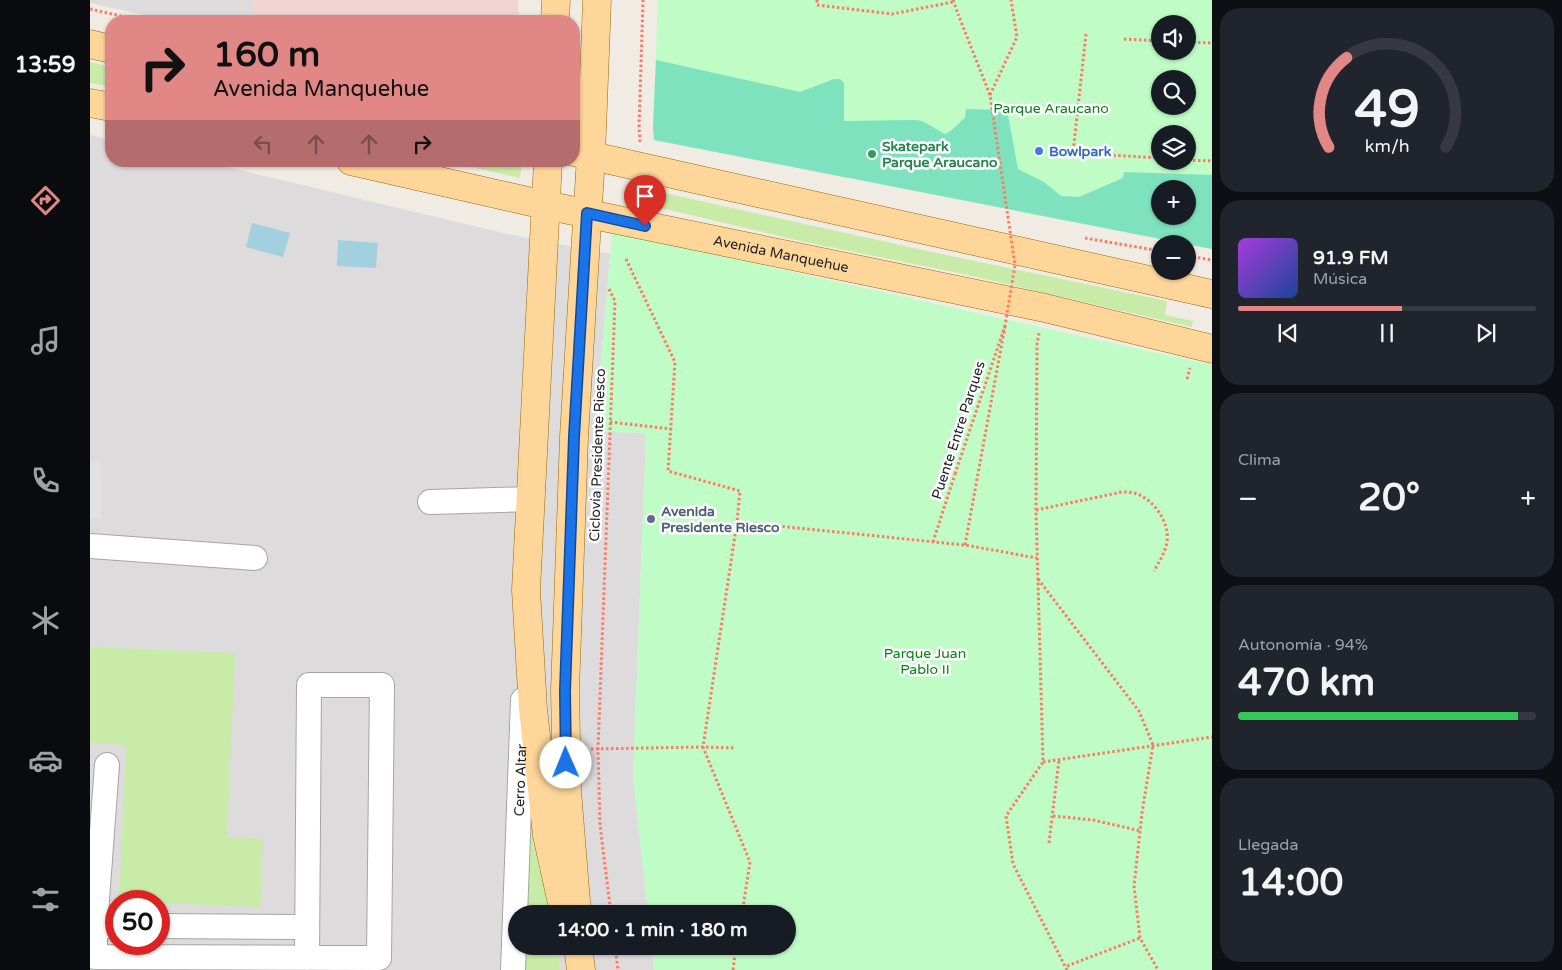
<!DOCTYPE html>
<html lang="es">
<meta charset="utf-8">
<style>
body{margin:0;font-family:"Varela Round",sans-serif;background:#20242c;color:#f1f3f6;height:100vh;display:flex;flex-direction:column;font-size:19px;white-space:nowrap}
*{box-sizing:border-box;margin:0}
p{font-size:16px;color:#9ea1a6}
.icon{flex:none;width:28px;height:28px;fill:none;stroke:currentColor;stroke-width:2;stroke-linecap:round;stroke-linejoin:round}
.map{position:relative;flex:1;overflow:hidden}
.side{display:flex;flex-direction:column;gap:8px;padding:8px;background:#0d0f14;width:350px}
.side>*{flex:none}
.banner{position:absolute;left:15px;top:15px;width:475px;height:152px;border-radius:20px;box-shadow:0 1px 4px #0004;background:#e18887;color:#111;overflow:hidden}
.buttons{position:absolute;left:1061px;top:15px;display:grid;gap:10px}
.buttons a{display:grid;place-items:center;width:45px;height:45px;border-radius:50%;background:#171b24;box-shadow:0 1px 4px #0004;font-size:25px}
.speed{position:absolute;left:15px;top:890px;display:flex;gap:10px;font-size:25px;font-weight:700;text-align:center}
.speed>*{display:grid;place-content:center;width:65px;height:65px;border-radius:50%;background:#171b24;box-shadow:0 1px 4px #0004;line-height:1}
.speed .limit{border:8px solid #d22;background:#fff;color:#111}
.pin{position:absolute;display:grid;place-items:center;width:42px;height:42px;color:#fff;margin:-51px -21px;border-radius:50% 50% 50% 0;rotate:-45deg;box-shadow:0 0 5px #0007}
.pin .icon{rotate:45deg}
.me{position:absolute;width:55px;margin:-28px;rotate:359deg;stroke-linejoin:round;filter:drop-shadow(0 0 4px #0008)}
.turn{display:flex;align-items:center;gap:18px;height:105px;padding:0 25px;font-size:22px}
.turn .icon{width:65px;height:65px;stroke-width:2.5}
.turn b{display:block;font-size:35px;line-height:42px}
.lanes{display:flex;align-items:center;height:48px;padding:0 25px;background:#0003;justify-content:center;gap:25px;direction:ltr}
.lanes .off{opacity:.35}
.big{font-size:38px;font-weight:800;line-height:1.1}
.side .tile{flex:1;display:flex;flex-direction:column;justify-content:center;gap:8px;min-width:0;padding:0 18px;border-radius:20px;background:#20242c}
.side .dial{align-items:center;gap:0}
.dial svg{height:130px;overflow:visible;fill:none;stroke:#363941;stroke-width:7;stroke-linecap:round;text-anchor:middle}
.dial text{fill:#f1f3f6;stroke:none}
.song{display:flex;align-items:center;gap:15px}
.cover{width:60px;height:60px;border-radius:8px;background:linear-gradient(135deg,hsl(280 70% 55%),hsl(220 70% 35%))}
.played{height:5px;border-radius:2px;background:linear-gradient(90deg,#e18887 55%,#363941 55%)}
.keys{display:flex;justify-content:space-around;direction:ltr}
.heat{display:flex;justify-content:space-between;align-items:center;font-size:28px;direction:ltr}
.charge{height:8px;border-radius:4px;background:linear-gradient(90deg,#34c759 94%,#363941 0)}
.trip{position:absolute;left:418px;top:905px;width:288px;height:50px;border-radius:25px;background:#171b24;box-shadow:0 1px 4px #0004;font-weight:800;line-height:50px;text-align:center}
main{display:flex;flex:1;min-height:0}
.tab-bar{display:flex;flex-direction:column;width:90px;justify-content:space-around;align-items:center;background:#090b0e;color:#9ea1a6}
.tab-bar .icon{width:35px;height:35px}
.tab-bar .on{color:#e18887}
.tab-bar b{font-size:22px;color:#f1f3f6}
.map>svg:first-child{display:block}
.residential{fill:#dddbdb;fill-rule:evenodd}
.commercial{fill:#f1d5d3}
.grass{fill:#c8eca8}
.park{fill:#bffcc6;fill-rule:evenodd}
.pitch{fill:#7fe2be;fill-rule:evenodd}
.parking{fill:#e2e2e2}
.water{fill:#a3d0df}
.lines{fill:none;stroke-linecap:round;stroke-linejoin:round}
.minor-casing{stroke:#a5a5a5;stroke-width:26}
.major-casing{stroke:#996a00;stroke-width:29}
.path{stroke:#ff7966;stroke-width:3;stroke-dasharray:2.5 2.5;stroke-linecap:butt}
.minor{stroke:#fff;stroke-width:24}
.major{stroke:#ffd69a;stroke-width:28}
.path-bridge{stroke:#ff7966;stroke-width:3;stroke-dasharray:2.5 2.5;stroke-linecap:butt}
.route-casing{stroke:#114b97;stroke-width:12}
.route{stroke:#1a73e8;stroke-width:9}
.shop-dot{fill:#3f7fe0;stroke:#fff;stroke-width:2}
.leisure-dot{fill:#2e9e5b;stroke:#fff;stroke-width:2}
.service-dot{fill:#5c6f8a;stroke:#fff;stroke-width:2}
.labels{text-anchor:middle;stroke-width:5;stroke-linejoin:round;paint-order:stroke}
.park-label{font-size:14px;fill:#078214;stroke:#fff}
.leisure-label{font-size:14px;font-weight:bold;fill:#27864d;stroke:#fff;text-anchor:start}
.shop-label{font-size:14px;font-weight:bold;fill:#366cbe;stroke:#fff;text-anchor:start}
.street-label{font-size:14px;fill:#1e1e1e;stroke:#fff}
.service-label{font-size:14px;font-weight:bold;fill:#4e5e75;stroke:#fff;text-anchor:start}
</style>
<main>
<nav class="tab-bar">
<b>13:59</b>
<svg class="icon on" aria-label="directions" viewBox="0 0 24 24"><path d="M12 3l9 9-9 9-9-9zM9 14v-3h6M13 9l2 2-2 2"/></svg>
<svg class="icon" aria-label="music" viewBox="0 0 24 24"><path d="M9 18V5l10-2v13"/><circle cx="6" cy="18" r="3"/><circle cx="16" cy="16" r="3"/></svg>
<svg class="icon" aria-label="phone" viewBox="0 0 24 24"><path d="M5 4h4l2 5-3 2q2 4 5 5l2-3 5 2v4C11 20 4 13 5 4z"/></svg>
<svg class="icon" aria-label="climate" viewBox="0 0 24 24"><path d="M12 3v18M4 7l16 10M4 17L20 7"/></svg>
<svg class="icon" aria-label="car" viewBox="0 0 24 24"><path d="M5 17H2v-5l4-1 3-4h7l3 4 3 1v5h-3M9 17h6M6 11h13"/><circle cx="7" cy="17" r="2"/><circle cx="17" cy="17" r="2"/></svg>
<svg class="icon" aria-label="filters" viewBox="0 0 24 24"><path d="M4 7h16M4 17h16"/><circle cx="9" cy="7" r="2"/><circle cx="15" cy="17" r="2"/></svg>
</nav>
<div class="map">
<svg width="1122" height="970" viewBox="0 0 1122 970">
<rect width="100%" height="100%" fill="#f0ece4"/>
<g class="residential">
<polygon points="0,0 163,0 162,21 81,21 0,3"/>
<path d="M0 135 21 140V161H112L417 234 520 254 505 431 556 433 543 777 558 914H426V946H562L564 970H0ZM26 901H69V944H26Z"/>
</g>
<polygon class="commercial" points="163,0 428,0 429,21 162,21"/>
<g class="grass">
<polygon points="0,62 21,67 21,87 0,83"/>
<polygon points="355,161 432,161 430,178"/>
<polygon points="547,187 842,252 1077,301 1075,315 1103,321 1102,327 878,275 715,242 545,202"/>
<polygon points="0,647 145,653 137,837 173,839 170,907 69,903 69,901 29,901 36,745 0,743"/>
<polygon points="445,835 447,838 461,914 436,914 439,842 442,837"/>
<polygon points="435,946 467,946 470,970 434,970"/>
</g>
<g class="park">
<path d="M568 0H1122V249L565 140 563 128ZM1070 24H1098V51H1070ZM1070 79H1098V106H1070ZM1070 134H1098V161H1070ZM1070 189H1098V216H1070Z"/>
<polygon points="522,232 1122,365 1122,970 564,970 562,946 696,946 696,914 558,914 543,777 556,433 505,432"/>
</g>
<path class="pitch" d="M566 60 710 92 744 79H750L754 83V121L827 120 834 122 855 134C864 130 867 124 875 118L876 109 917 110 928 169 954 182 971 196 989 197 1033 178 1034 172 1122 175V249L564 140 563 128ZM1070 189H1098V216H1070Z"/>
<polygon class="parking" points="0,462 10,463 11,520 0,518"/>
<g class="water">
<polygon points="162,223 200,233 193,257 156,247"/>
<polygon points="248,240 288,243 286,268 247,266"/>
</g>
<g class="lines">
<g class="minor-casing">
<g id="minor">
<polyline points="340,502 441,499"/>
<polyline points="0,546 165,558"/>
<polyline points="5,926 17,765"/>
<path d="M26 926H5V957C100 958 195 958 289 958L292 685H219L217 958"/>
<polyline points="69,926 217,927"/>
<path id="s1" d="M423 970 433 700"/>
</g>
</g>
<g class="major-casing">
<g id="major">
<polyline points="465,21 466,0"/>
<polyline points="0,44 21,49"/>
<polyline points="0,103 21,107"/>
<polyline points="484,152 1122,294"/>
<path id="s2" d="M261 161 455 205 955 308 1122 349"/>
<polyline points="458,161 436,590 443,709 457,835 472,903"/>
<polyline points="487,914 477,791 475,691 484,437 501,156 507,0"/>
<polyline points="488,946 491,970"/>
</g>
</g>
<g class="path">
<polyline points="727,0 727,5 802,14 863,2"/>
<polyline points="863,0 868,14"/>
<polyline points="0,9 53,21"/>
<polyline points="996,34 983,153 1070,158"/>
<polyline points="1034,39 1070,41"/>
<polyline points="1098,42 1122,43"/>
<polyline points="900,95 927,37 921,0"/>
<polyline points="550,142 549,128 553,0"/>
<polyline points="1098,160 1122,161"/>
<polyline points="995,238 1070,251"/>
<polyline points="1098,256 1122,260"/>
<polyline points="536,259 585,362 578,471 650,491 647,522"/>
<polyline points="519,289 525,301 508,749 510,825 521,914"/>
<polyline points="949,333 947,344 946,510 953,762 916,816 923,864 977,970"/>
<polyline points="1097,379 1100,368"/>
<polyline points="520,422 581,429"/>
<path d="M946 510 1032 492C1036 492 1040 492 1044 493 1063 498 1080 522 1077 542 1075 553 1069 562 1064 571"/>
<polyline points="843,542 865,474"/>
<polyline points="875,545 915,326"/>
<polyline points="948,579 1049,711 1063,745 1052,813 1044,886 1050,938 1068,970"/>
<polyline points="501,749 613,747 645,748"/>
<polyline points="953,762 1122,737"/>
<polyline points="963,816 1003,820 1051,831"/>
<polyline points="959,843 969,760"/>
<polyline points="652,914 660,862 613,747 647,522 875,545 947,558"/>
<polyline points="525,946 528,970"/>
<polyline points="977,966 1050,938"/>
<polyline points="643,970 646,946"/>
</g>
<use href="#minor" class="minor"/>
<use href="#major" class="major"/>
<polyline class="path-bridge" points="865,474 915,326 925,265 900,95 868,14"/>
</g>
<g class="lines">
<g class="route-casing">
<polyline id="route" points="476,763 475,691 484,437 497,213 555,226"/>
</g>
<use href="#route" class="route"/>
</g>
<circle class="shop-dot" cx="949" cy="151" r="5"/>
<circle class="leisure-dot" cx="782" cy="154" r="5"/>
<circle class="service-dot" cx="561" cy="519" r="5"/>
<g class="labels">
<g class="park-label">
<text x="961" y="113">Parque Araucano</text>
<text x="835" y="658">Parque Juan<tspan x="835" dy="16">Pablo II</tspan></text>
</g>
<g class="leisure-label">
<text x="792" y="151">Skatepark<tspan x="792" dy="16">Parque Araucano</tspan></text>
</g>
<g class="shop-label">
<text x="959" y="156">Bowlpark</text>
</g>
<g class="street-label">
<text dy="5" stroke="none"><textPath href="#s2" startOffset="440">Avenida Manquehue</textPath></text>
<text transform="translate(868 430) rotate(-72)" y="5">Puente Entre Parques</text>
<text transform="translate(507 455) rotate(-88)" y="5">Ciclovía Presidente Riesco</text>
<text dy="5" stroke="none"><textPath href="#s1" startOffset="190">Cerro Altar</textPath></text>
</g>
<g class="service-label">
<text x="571" y="516">Avenida<tspan x="571" dy="16">Presidente Riesco</tspan></text>
</g>
</g>
</svg>
<div class="buttons">
<a><svg class="icon" aria-label="sound" viewBox="0 0 24 24"><path d="M4 9h4l5-4v14l-5-4H4zM17 9q2 3 0 6"/></svg></a>
<a><svg class="icon" aria-label="search" viewBox="0 0 24 24"><circle cx="10" cy="10" r="6"/><path d="M15 15l6 6"/></svg></a>
<a><svg class="icon" aria-label="layers" viewBox="0 0 24 24"><path d="M12 4l9 5-9 5-9-5zM3 14l9 5 9-5"/></svg></a>
<a>+</a>
<a>−</a>
</div>
<div class="speed"><div class="limit">50</div></div>
<div class="pin" style="left:555px;top:226px;background:#d93025"><svg class="icon" aria-label="arrive" viewBox="0 0 24 24"><path d="M6 21V4h12l-3 4 3 4H6"/></svg></div>
<svg class="me" style="left:476px;top:763px" viewBox="-20 -20 40 40"><circle r="19" fill="#fff"/><path d="M0-13L10 11 0 6-10 11z" fill="#1a73e8"/></svg>
<div class="trip">14:00 · 1 min · 180 m</div>
<div class="banner">
<div class="turn"><svg class="icon" aria-label="right" viewBox="0 0 24 24"><path d="M7 20v-9h11M14 6l5 5-5 5"/></svg><div><b>160 m</b>Avenida Manquehue</div></div>
<div class="lanes"><svg class="icon off" aria-label="left" viewBox="0 0 24 24"><path d="M17 20v-9H6M10 6l-5 5 5 5"/></svg><svg class="icon off" aria-label="ahead" viewBox="0 0 24 24"><path d="M12 20V5M6 11l6-6 6 6"/></svg><svg class="icon off" aria-label="ahead" viewBox="0 0 24 24"><path d="M12 20V5M6 11l6-6 6 6"/></svg><svg class="icon" aria-label="right" viewBox="0 0 24 24"><path d="M7 20v-9h11M14 6l5 5-5 5"/></svg></div>
</div>
</div>
<section class="side">
<div class="tile dial"><svg viewBox="0 0 100 80">
<path d="M14 69A42 42 0 1 1 86 69"/>
<path d="M14 69A42 42 0 0 1 25 14" stroke="#e18887"/>
<text x="50" y="56" font-size="32" font-weight="700">49</text>
<text x="50" y="72" font-size="11">km/h</text>
</svg></div>
<div class="tile">
<div class="song"><i class="cover"></i><div><b>91.9 FM</b><p>Música</p></div></div>
<div class="played"></div>
<div class="keys"><svg class="icon" aria-label="previous" viewBox="0 0 24 24"><path d="M18 5L8 12l10 7zM5 5v14"/></svg><svg class="icon" aria-label="pause" viewBox="0 0 24 24"><path d="M8 5v14M16 5v14"/></svg><svg class="icon" aria-label="next" viewBox="0 0 24 24"><path d="M6 5l10 7-10 7zM19 5v14"/></svg></div>
</div>
<div class="tile"><p>Clima</p>
<div class="heat"><a>−</a><b class="big">20°</b><a>+</a></div>
</div>
<div class="tile"><p>Autonomía · 94%</p><b class="big">470 km</b><div class="charge"></div></div>
<div class="tile"><p>Llegada</p><b class="big">14:00</b></div>
</section>
</main>
